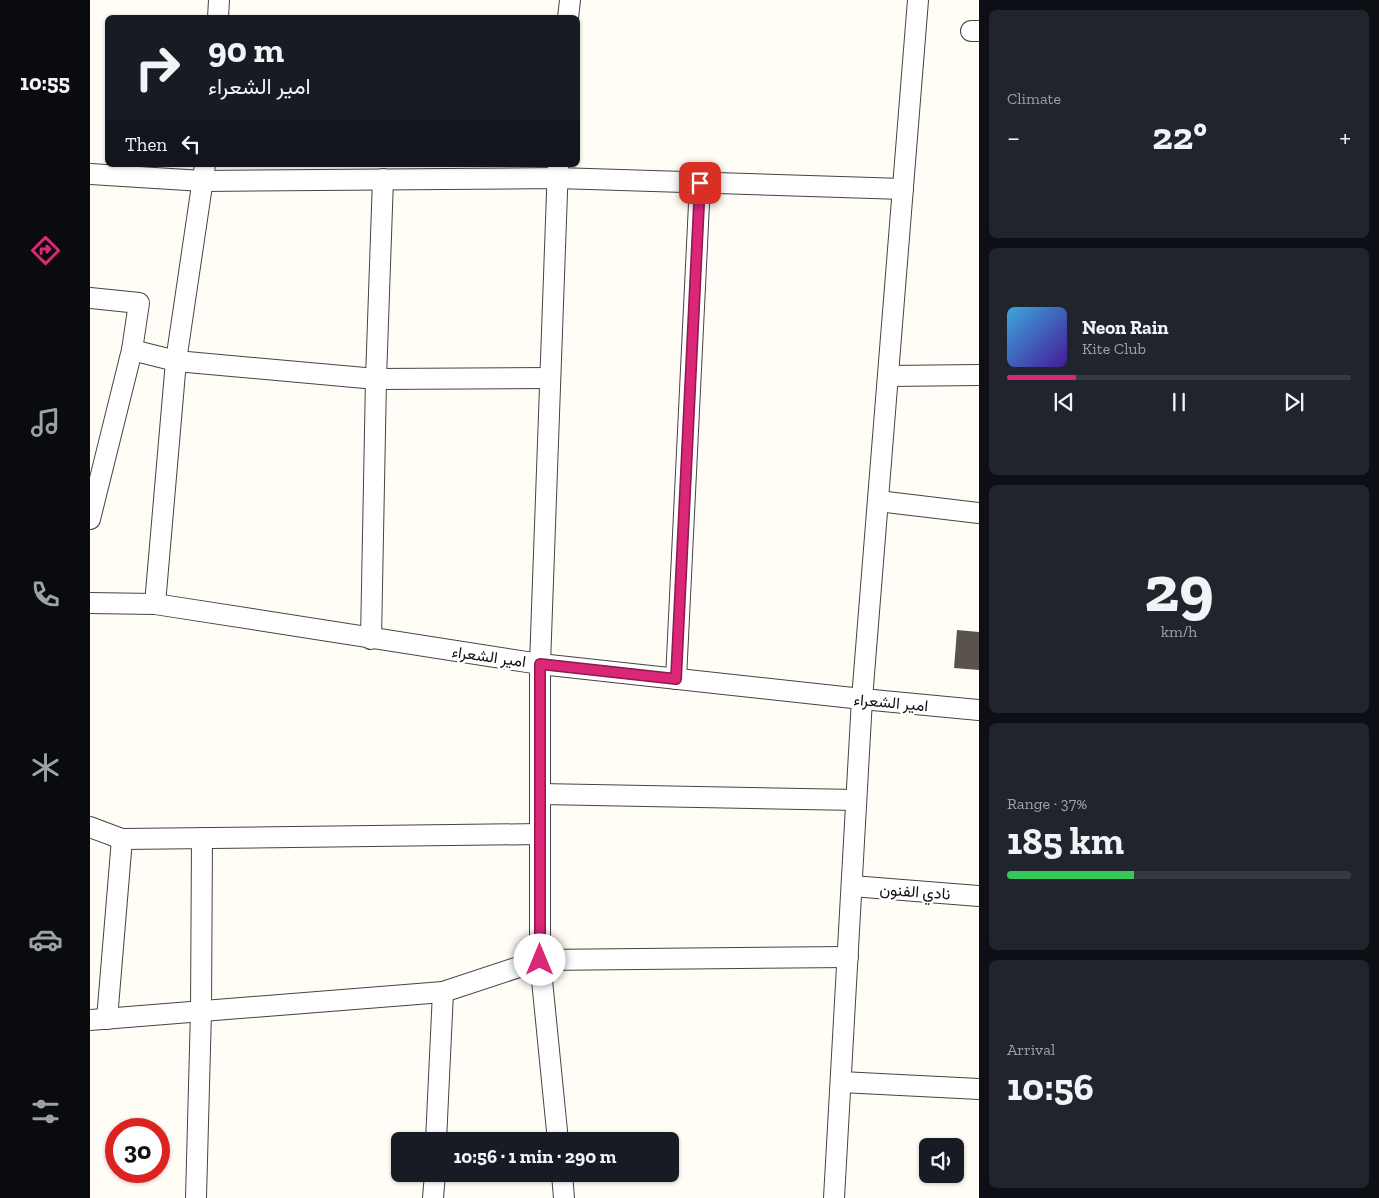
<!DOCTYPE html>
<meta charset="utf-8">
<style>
body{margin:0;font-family:"Zilla Slab",Vazirmatn,serif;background:#20242c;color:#f1f3f6;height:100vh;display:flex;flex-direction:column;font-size:19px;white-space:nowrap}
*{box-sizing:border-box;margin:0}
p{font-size:16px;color:#9ea1a6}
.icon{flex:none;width:28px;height:28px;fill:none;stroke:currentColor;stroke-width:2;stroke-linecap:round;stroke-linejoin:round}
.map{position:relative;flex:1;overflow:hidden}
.details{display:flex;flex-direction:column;gap:10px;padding:10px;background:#0d0f14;width:400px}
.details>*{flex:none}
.hud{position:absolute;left:15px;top:15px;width:475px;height:152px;border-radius:8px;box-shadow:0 1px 4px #0004;background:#171b24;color:#f1f3f6;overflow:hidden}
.controls{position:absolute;left:829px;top:1138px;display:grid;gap:10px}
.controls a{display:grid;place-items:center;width:45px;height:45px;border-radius:8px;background:#171b24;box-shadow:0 1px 4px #0004;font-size:25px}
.speed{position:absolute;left:15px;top:1118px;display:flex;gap:10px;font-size:25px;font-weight:700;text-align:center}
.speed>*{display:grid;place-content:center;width:65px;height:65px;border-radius:50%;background:#171b24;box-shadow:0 1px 4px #0004;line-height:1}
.speed .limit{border:8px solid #d22;background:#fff;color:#111}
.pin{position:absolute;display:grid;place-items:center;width:42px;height:42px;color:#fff;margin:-21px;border-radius:10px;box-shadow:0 2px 8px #0006}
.me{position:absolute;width:55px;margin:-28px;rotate:0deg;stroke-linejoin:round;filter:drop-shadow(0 0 4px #0008)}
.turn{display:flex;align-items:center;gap:18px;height:105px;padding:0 20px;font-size:22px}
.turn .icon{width:65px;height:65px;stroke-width:2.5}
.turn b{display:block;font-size:35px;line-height:42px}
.then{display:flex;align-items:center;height:48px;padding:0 20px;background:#0003;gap:10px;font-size:19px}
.big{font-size:38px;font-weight:700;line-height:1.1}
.details .widget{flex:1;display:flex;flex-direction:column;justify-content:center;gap:8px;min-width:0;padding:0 18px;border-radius:8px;background:#20242c}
.details .dial{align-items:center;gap:0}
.dial b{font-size:65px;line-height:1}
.song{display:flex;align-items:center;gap:15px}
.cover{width:60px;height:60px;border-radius:8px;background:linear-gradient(135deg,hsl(200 70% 55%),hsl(260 70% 35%))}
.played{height:5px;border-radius:2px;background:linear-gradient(90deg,#db2777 20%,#363941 20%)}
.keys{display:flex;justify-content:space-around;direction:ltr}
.heat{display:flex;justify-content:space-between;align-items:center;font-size:28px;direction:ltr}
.charge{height:8px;border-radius:4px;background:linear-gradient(90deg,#34c759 37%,#363941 0)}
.trip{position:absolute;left:301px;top:1132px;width:288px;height:50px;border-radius:8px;background:#171b24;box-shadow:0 1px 4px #0004;font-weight:700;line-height:50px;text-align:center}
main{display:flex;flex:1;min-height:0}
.tab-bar{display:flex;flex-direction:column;width:90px;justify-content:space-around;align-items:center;background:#090b0e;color:#9ea1a6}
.tab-bar .icon{width:35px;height:35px}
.tab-bar .on{color:#db2777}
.tab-bar b{font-size:22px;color:#f1f3f6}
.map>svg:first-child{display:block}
.building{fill:#5a524d}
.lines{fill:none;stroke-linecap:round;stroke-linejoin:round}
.minor-casing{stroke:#444;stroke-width:22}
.minor{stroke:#fff;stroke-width:20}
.route-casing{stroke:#8e194d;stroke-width:12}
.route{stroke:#db2777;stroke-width:9}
.labels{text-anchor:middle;stroke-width:5;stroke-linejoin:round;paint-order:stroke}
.street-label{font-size:16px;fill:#111;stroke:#fff}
</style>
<main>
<nav class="tab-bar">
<b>10:55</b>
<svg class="icon on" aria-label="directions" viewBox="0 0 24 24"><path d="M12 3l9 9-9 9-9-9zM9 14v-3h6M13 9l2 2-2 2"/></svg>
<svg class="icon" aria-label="music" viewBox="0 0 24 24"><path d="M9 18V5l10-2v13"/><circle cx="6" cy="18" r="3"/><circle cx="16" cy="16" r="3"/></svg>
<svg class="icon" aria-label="phone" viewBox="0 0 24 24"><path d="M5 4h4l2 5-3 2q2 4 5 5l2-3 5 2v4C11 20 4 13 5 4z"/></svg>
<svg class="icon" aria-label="climate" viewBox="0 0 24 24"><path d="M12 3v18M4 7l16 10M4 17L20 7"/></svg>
<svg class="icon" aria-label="car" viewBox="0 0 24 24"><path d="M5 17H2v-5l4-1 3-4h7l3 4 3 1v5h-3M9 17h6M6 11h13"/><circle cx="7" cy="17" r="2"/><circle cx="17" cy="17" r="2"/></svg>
<svg class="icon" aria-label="filters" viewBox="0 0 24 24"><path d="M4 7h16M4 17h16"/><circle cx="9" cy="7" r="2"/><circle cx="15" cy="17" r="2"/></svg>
</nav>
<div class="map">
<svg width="889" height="1198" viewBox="0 0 889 1198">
<rect width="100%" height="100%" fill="#fffdf5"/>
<polygon class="building" points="867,630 889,632 889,670 864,668"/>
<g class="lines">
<g class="minor-casing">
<g id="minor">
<polyline points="128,18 129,0"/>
<polyline points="478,18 480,0"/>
<polyline points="881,31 889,31"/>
<polyline points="468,165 450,664 450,960 468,1141"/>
<polyline points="0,174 113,181 467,178 813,189"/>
<polyline points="0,298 49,303 42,350 0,519"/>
<polyline points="42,350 86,361 286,379 460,378"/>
<polyline points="798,376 889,375"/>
<polyline points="788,501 889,513"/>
<polyline points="0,603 65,604 450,664 772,699 889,710"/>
<polyline points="65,604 86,361 115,165"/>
<polyline points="281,639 286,379 293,179"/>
<polyline points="586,679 610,183"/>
<polyline points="450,794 766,800"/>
<polyline points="0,827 32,839 450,834"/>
<polyline points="762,886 889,896"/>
<polyline points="17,1019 32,839"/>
<polyline points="0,1020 353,992 450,960 758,957"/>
<polyline points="751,1082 889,1089"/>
<polyline points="346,1141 353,992"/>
<polyline points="472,1174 474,1198"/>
<polyline points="106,1198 111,1011 112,838"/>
<polyline points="343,1198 345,1174"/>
<polyline points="744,1198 772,699 828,0"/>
</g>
</g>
<use href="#minor" class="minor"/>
</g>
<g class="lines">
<g class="route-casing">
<polyline id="route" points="450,960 450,664 586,679 610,183"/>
</g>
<use href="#route" class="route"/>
</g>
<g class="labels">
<g class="street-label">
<text transform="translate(399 656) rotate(8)" y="6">امير الشعراء</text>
<text transform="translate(801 702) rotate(5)" y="6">امير الشعراء</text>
<text transform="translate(825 891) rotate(4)" y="6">نادي الفنون</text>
</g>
</g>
</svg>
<div class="controls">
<a><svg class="icon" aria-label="sound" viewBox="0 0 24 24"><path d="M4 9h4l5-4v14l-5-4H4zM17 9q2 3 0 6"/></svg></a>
</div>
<div class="speed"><div class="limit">30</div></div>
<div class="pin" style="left:610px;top:183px;background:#d93025"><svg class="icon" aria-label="arrive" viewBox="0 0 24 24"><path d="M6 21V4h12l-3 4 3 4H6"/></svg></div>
<svg class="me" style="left:450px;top:960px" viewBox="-20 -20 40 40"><circle r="19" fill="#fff"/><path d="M0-13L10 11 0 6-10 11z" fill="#db2777"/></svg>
<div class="trip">10:56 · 1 min · 290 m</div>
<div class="hud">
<div class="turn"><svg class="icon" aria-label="right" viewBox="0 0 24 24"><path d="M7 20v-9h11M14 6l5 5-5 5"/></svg><div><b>90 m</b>امير الشعراء</div></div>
<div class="then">Then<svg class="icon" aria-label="left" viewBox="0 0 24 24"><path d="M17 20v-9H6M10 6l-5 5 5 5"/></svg></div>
</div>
</div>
<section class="details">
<div class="widget"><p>Climate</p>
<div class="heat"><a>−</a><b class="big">22°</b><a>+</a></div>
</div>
<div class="widget">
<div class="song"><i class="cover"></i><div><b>Neon Rain</b><p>Kite Club</p></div></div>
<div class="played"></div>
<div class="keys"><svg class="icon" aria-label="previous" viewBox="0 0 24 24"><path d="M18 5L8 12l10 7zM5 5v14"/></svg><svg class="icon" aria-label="pause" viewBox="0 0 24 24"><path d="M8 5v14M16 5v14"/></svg><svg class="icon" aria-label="next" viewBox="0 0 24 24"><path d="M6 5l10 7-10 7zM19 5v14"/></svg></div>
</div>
<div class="widget dial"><b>29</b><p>km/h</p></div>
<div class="widget"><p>Range · 37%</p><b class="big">185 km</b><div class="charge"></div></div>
<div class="widget"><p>Arrival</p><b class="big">10:56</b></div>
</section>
</main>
